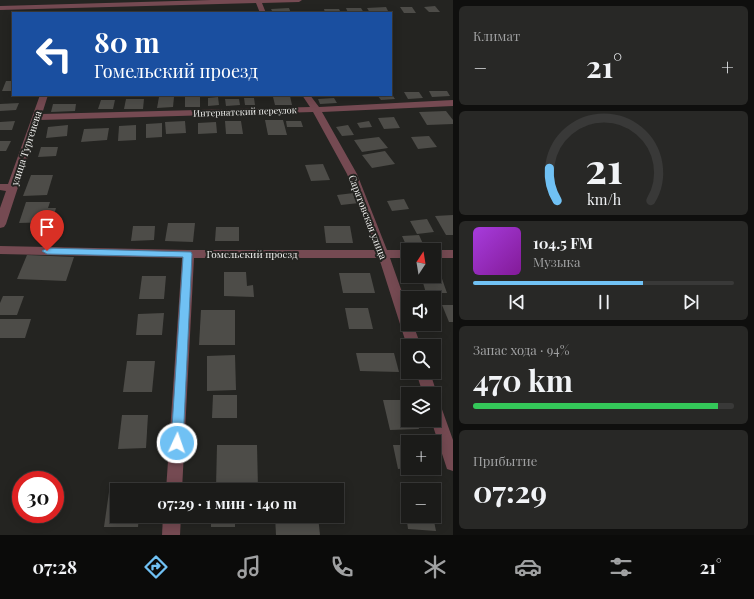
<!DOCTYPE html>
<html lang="ru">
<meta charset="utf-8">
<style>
body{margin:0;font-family:"Playfair Display",serif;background:#282826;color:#f1f3f6;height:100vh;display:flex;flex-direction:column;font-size:15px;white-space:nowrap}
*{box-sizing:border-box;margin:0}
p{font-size:13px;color:#a0a1a2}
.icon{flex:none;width:22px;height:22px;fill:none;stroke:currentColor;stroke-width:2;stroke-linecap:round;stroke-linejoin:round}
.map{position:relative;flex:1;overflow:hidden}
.sheet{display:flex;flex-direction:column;gap:6px;padding:6px;background:#0f0f0e;width:301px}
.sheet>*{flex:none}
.hud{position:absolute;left:12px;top:12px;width:380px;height:84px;border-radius:0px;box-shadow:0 2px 10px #0003,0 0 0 1px #393938;background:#1a4fa0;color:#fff;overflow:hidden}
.needle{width:26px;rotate:12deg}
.buttons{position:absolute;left:401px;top:243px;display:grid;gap:8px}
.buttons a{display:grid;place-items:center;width:40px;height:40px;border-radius:0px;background:#1b1b19;box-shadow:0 2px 10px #0003,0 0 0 1px #393938;font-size:20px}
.speed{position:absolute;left:12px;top:471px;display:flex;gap:8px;font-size:20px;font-weight:700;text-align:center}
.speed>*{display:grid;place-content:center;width:52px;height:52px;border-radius:50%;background:#1b1b19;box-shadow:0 2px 10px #0003,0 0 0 1px #393938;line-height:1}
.speed .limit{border:6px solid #d22;background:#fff;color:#111}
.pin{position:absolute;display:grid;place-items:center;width:34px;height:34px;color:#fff;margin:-41px -17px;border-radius:50% 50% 50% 0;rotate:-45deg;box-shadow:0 0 4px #0007}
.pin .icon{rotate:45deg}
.me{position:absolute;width:44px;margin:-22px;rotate:3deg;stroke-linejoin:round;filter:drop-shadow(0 0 3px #0008)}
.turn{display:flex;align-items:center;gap:14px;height:84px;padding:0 16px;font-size:18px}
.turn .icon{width:52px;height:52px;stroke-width:2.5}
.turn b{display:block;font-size:28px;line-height:34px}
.big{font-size:30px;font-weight:700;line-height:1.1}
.sheet .card{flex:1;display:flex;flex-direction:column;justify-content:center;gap:6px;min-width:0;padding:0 14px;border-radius:6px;background:#282826}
.sheet .dial{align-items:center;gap:0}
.dial svg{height:104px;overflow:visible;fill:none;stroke:#393938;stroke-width:7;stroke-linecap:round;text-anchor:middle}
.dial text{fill:#f1f3f6;stroke:none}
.song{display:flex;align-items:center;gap:12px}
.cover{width:48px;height:48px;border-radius:6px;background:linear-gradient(135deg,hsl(280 70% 55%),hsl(290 70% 35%))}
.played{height:4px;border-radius:2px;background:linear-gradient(90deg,#70c1f4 65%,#393938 65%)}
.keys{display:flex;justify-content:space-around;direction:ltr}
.heat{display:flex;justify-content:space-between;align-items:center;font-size:22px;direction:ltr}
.charge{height:6px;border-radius:3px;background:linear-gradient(90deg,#34c759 94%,#393938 0)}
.trip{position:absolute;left:110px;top:483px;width:234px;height:40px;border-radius:0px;background:#1b1b19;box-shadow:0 2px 10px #0003,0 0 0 1px #393938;font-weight:700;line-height:40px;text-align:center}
.dock{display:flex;height:64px;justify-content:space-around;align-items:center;background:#0b0b0a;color:#a0a1a2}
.dock .icon{width:28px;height:28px}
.dock .active{color:#70c1f4}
.dock b{font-size:18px;color:#f1f3f6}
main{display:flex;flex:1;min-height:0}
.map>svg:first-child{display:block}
.building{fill:#4d4c48}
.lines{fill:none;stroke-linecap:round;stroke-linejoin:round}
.minor{fill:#754a52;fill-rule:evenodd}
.route{fill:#70c1f4;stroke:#497d9f}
.labels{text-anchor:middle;stroke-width:4;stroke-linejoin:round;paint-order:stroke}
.far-street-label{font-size:9px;fill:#f0f0ee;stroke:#242421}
.street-label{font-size:10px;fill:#f0f0ee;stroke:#242421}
</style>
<main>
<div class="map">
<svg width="453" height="535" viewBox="0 0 453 535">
<rect width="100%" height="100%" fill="#242421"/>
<g class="building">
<polygon points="435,6 440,12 429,12 424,7"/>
<polygon points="386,7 389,13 370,13 367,8"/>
<polygon points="400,7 412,7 416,13 404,13"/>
<polygon points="289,8 291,13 273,13 271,9"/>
<polygon points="346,8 361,8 364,13 348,13"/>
<polygon points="324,9 339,9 341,13 325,13"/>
<polygon points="6,81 13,81 13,91 2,91"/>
<polygon points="429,91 447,91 450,96 432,97"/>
<polygon points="404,92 419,92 423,98 408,99"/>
<polygon points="391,93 395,99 381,100 377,95 391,95"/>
<polygon points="290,96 292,105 275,105 273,97"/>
<polygon points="159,97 174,97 173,107 157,108"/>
<rect x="185" y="97" width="15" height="10"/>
<polygon points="218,97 219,105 208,106 208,98"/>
<polygon points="244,98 254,98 255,105 245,105"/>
<polygon points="334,98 337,103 320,104 318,99"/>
<polygon points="126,99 144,99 143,109 124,109"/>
<polygon points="225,99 239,99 240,105 226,106"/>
<polygon points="101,100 115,100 113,109 98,109"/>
<polygon points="19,103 16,110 0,111 0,104"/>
<polygon points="53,104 76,104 75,111 51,112"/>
<polygon points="446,111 453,120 453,124 427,125 419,112"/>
<polygon points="394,117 400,128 384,129 378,118"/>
<polygon points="265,120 283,120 287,135 268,135"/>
<polygon points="15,121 12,130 0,130 0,122"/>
<polygon points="185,121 186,133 166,134 165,122"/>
<polygon points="225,121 241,121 243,134 226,134"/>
<polygon points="286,121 301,121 303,127 287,127"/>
<polygon points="369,121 372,127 360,128 357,123"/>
<polygon points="216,122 217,133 198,134 198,123"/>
<polygon points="162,123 162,137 146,138 146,124"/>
<polygon points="68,125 67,136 46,138 48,127"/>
<polygon points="136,125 136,140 118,141 119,126"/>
<polygon points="348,125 354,135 342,136 336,127"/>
<polygon points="109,128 107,140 81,142 84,129"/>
<polygon points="429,136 437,147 418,149 411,137"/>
<polygon points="379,137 388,148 362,152 354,140"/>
<polygon points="0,141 11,141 6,151 0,151"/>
<polygon points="41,147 58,147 56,156 38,157"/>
<polygon points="385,151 395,164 372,168 362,155"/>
<polygon points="323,164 330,180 311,181 305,165"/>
<polygon points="31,175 53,175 47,195 23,196"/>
<polygon points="354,193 359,203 341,205 337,195"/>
<polygon points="404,199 409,209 392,211 387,201"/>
<polygon points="26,202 50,202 48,208 56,208 52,222 19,223"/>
<polygon points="453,215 453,235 446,235 435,216"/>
<polygon points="427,219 434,232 417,234 410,221"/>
<polygon points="168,223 195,223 193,242 165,241"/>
<polygon points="133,226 155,226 154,240 131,241"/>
<polygon points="324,226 350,226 353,243 326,243"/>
<polygon points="216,227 239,227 239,241 215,241"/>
<polygon points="419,235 424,246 407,247 402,236"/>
<polygon points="27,255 74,257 66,281 17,279"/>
<polygon points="224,272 246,272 247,286 253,285 254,297 224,296"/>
<polygon points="339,273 370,273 375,293 343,293"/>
<polygon points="434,273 440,273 447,293 426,293 421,276 434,276"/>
<polygon points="142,276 166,276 164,299 139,299"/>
<polygon points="3,296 24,296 17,315 0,315 0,303"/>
<polygon points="442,305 453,305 453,322 449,322"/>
<polygon points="345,308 368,308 373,329 349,329"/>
<polygon points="201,310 235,310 235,345 199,345"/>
<polygon points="164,313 162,335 136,335 138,314"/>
<polygon points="0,319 31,319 25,338 0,338"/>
<polygon points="356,353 394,353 399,372 360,371"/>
<polygon points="235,355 236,390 207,391 207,356"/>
<polygon points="127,361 155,361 152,392 123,392"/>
<polygon points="213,395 237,395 237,418 212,418"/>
<polygon points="383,400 408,400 408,420 417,420 419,429 390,430"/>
<polygon points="122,415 148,415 146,448 118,449"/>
<polygon points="217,445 257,445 258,489 216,488"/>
<polygon points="393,445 408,445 408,468 398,469"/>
<polygon points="109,492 117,492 117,516 139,516 138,527 104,527"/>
<polygon points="404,499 408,500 408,516 433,516 436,531 408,529"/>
<rect x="211" y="516" width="24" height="11"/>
<polygon points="275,516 318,516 320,535 276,535"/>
</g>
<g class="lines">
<g class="minor">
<polygon points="211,0 302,0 299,2 262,3 266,13 260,13 256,3 0,10 0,6"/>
<polygon points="40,95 48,95 42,114 310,107 302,95 310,95 319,107 453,100 453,106 322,112 357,174 387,250 409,250 408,258 390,258 408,309 408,324 413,324 421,346 408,346 408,348 407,346 379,258 194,258 182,490 166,490 182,258 0,254 0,246 188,250 376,250 347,174 313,112 40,120 6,224 4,227 0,228 0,208 6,191 0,190 0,184 8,184"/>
<polygon points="433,250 453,250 453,258 434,258"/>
<polygon points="416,372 430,372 437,394 435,399 434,399 434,394 423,394"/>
<polygon points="434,399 439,401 453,440 453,471 447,469 431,420 434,420"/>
<polygon points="163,516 181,516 180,535 162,535"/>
</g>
</g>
<polygon class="route" points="47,248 191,252 192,254 183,443 181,447 177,448 173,447 171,443 183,257 47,254 42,251"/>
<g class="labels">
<g class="far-street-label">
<text transform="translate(245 112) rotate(-2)" y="3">Интернатский переулок</text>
</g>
<g class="street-label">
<text transform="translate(26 148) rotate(-72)" y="4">улица Тургенева</text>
<text transform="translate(368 217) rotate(69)" y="4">Саратовская улица</text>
<text x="252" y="258">Гомельский проезд</text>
</g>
</g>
</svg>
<div class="buttons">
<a><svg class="needle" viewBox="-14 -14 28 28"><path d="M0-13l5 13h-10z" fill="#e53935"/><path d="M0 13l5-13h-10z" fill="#a0a1a2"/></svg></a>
<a><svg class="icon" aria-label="sound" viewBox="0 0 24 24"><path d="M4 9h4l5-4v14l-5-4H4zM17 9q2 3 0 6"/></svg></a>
<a><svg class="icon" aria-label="search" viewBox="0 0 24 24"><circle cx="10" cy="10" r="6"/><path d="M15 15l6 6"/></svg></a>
<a><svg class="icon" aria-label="layers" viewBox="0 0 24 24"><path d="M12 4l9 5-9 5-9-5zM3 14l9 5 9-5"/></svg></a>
<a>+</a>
<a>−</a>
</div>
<div class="speed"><div class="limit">30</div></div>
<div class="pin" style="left:47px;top:251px;background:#d93025"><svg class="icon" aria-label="arrive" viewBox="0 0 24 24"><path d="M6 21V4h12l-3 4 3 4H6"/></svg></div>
<svg class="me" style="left:177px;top:443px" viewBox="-20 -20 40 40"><circle r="17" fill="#70c1f4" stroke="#fff" stroke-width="3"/><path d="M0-11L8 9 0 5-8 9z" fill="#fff"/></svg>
<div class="trip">07:29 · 1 мин · 140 m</div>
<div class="hud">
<div class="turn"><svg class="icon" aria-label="left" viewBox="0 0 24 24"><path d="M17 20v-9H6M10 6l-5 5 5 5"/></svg><div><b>80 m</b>Гомельский проезд</div></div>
</div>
</div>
<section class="sheet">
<div class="card"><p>Климат</p>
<div class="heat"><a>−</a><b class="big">21°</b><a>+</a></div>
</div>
<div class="card dial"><svg viewBox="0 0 100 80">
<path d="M14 69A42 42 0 1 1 86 69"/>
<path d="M14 69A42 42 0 0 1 8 44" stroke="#70c1f4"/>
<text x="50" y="56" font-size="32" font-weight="700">21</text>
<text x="50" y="72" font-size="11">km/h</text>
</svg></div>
<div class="card">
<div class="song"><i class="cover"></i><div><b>104.5 FM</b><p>Музыка</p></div></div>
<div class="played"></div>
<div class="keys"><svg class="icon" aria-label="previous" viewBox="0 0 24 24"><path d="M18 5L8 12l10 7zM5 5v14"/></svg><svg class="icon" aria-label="pause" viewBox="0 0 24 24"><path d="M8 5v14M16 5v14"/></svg><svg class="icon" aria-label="next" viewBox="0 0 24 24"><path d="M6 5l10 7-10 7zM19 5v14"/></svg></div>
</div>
<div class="card"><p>Запас хода · 94%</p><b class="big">470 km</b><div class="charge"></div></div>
<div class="card"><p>Прибытие</p><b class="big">07:29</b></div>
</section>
</main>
<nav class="dock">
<b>07:28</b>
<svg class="icon active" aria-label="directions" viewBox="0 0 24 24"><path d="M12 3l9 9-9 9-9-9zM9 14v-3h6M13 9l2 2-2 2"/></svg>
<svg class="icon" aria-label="music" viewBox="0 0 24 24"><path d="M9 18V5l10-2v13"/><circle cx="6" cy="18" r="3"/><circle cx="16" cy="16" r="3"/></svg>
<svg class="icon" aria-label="phone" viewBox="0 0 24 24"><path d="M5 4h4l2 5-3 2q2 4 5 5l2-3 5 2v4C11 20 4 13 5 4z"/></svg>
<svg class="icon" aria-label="climate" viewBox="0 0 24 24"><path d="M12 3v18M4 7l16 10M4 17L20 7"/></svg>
<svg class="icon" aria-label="car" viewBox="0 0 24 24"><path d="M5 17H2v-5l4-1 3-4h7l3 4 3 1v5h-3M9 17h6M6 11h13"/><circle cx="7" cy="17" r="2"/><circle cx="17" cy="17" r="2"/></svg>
<svg class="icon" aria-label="filters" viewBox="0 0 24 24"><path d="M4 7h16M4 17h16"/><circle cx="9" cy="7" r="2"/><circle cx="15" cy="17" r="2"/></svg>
<b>21°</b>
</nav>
